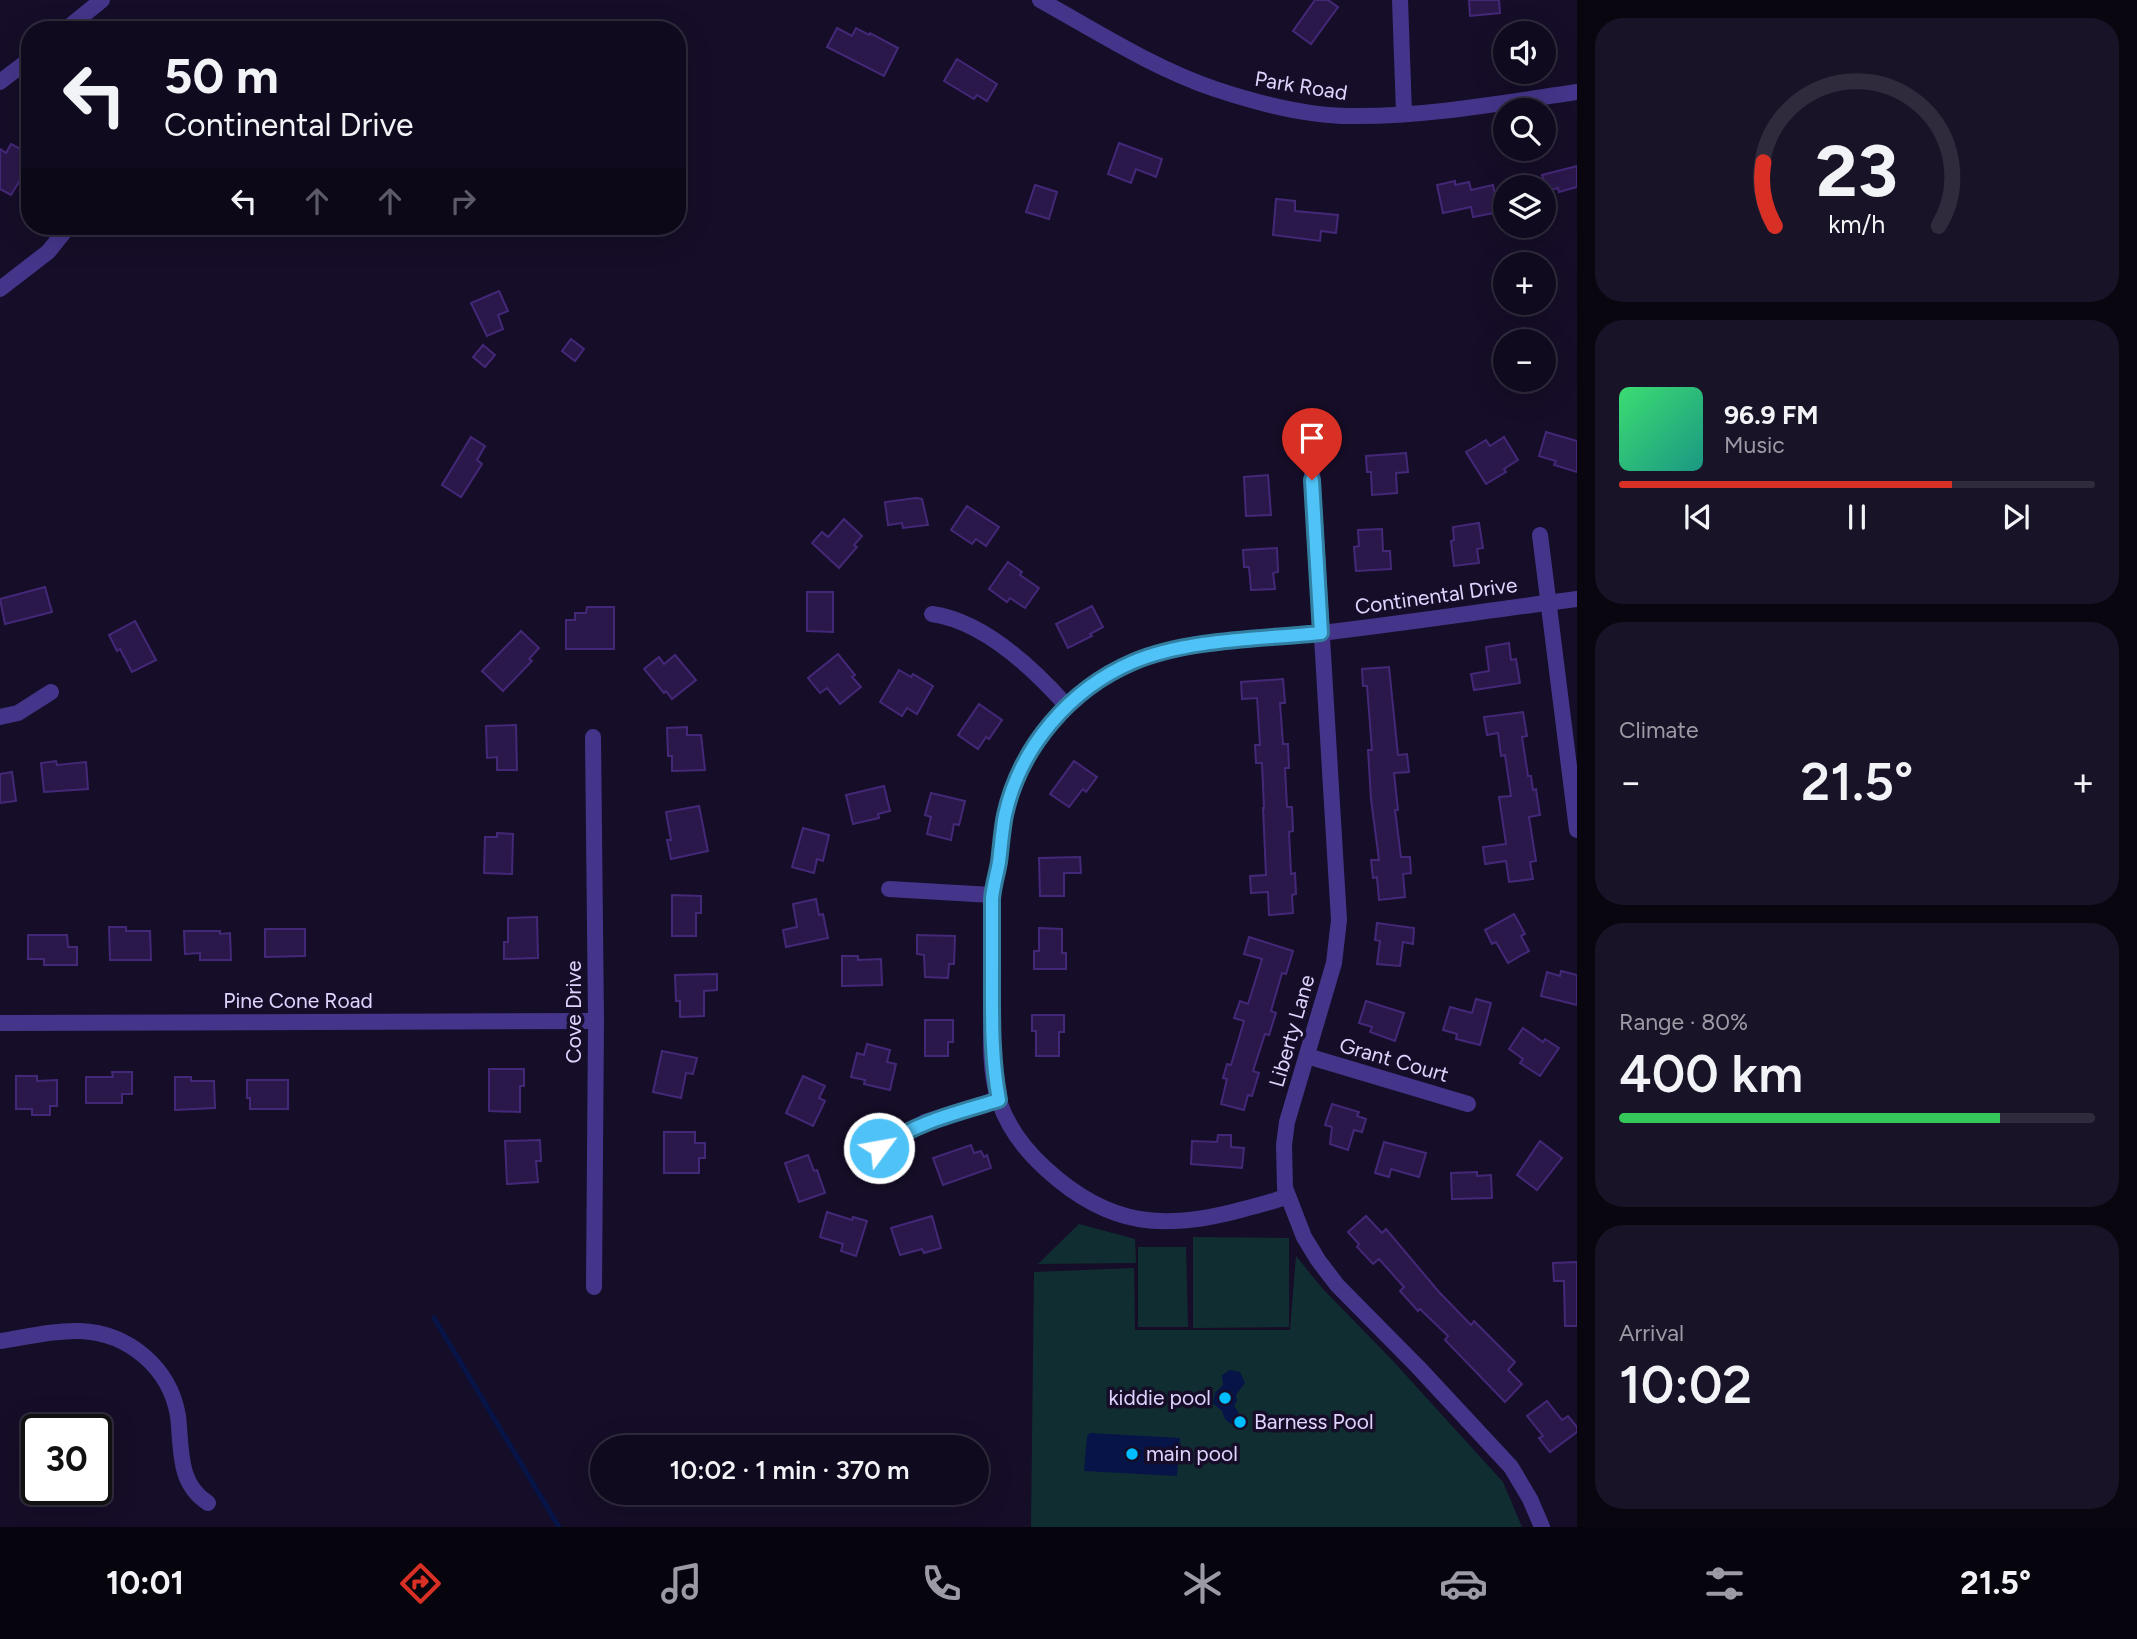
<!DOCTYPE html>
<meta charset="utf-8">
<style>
body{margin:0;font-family:Figtree,sans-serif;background:#191327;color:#f1f3f6;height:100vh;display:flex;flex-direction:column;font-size:26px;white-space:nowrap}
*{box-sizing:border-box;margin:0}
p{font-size:23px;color:#9c9aa4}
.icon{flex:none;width:38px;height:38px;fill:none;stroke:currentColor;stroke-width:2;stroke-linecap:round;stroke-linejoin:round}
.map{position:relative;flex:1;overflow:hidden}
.details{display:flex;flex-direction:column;gap:18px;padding:18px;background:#090610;width:560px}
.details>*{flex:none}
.top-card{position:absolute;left:21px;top:21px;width:665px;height:214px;border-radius:28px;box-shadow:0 7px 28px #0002,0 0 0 2px #302b3c;background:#100a1e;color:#f1f3f6;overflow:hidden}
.tools{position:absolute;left:1493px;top:21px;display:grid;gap:14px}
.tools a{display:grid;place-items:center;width:63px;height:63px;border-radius:50%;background:#100a1e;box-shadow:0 7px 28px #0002,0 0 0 2px #302b3c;font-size:35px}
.speed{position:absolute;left:21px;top:1414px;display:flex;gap:14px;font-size:35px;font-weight:700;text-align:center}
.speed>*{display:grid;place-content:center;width:91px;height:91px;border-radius:50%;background:#100a1e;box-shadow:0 7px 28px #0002,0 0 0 2px #302b3c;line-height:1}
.speed .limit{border:4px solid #111;border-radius:10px;background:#fff;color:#111}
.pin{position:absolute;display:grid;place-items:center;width:60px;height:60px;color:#fff;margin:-72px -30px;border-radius:50% 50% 50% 0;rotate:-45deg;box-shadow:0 0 7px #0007}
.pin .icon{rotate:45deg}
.me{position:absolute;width:77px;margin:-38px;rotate:58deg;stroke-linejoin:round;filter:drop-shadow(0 0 5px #0008)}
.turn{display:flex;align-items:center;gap:24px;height:147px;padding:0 28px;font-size:32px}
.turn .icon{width:91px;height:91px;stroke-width:2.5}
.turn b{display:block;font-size:49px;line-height:60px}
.lanes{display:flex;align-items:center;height:66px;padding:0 28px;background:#0003;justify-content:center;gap:35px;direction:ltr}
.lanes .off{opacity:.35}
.big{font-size:52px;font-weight:600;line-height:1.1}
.details .card{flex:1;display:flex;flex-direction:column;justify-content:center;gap:10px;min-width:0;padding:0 24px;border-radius:28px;background:#191327}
.details .dial{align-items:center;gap:0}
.dial svg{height:182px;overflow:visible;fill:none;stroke:#302b3c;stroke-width:7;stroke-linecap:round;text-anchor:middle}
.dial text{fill:#f1f3f6;stroke:none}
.song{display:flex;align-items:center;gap:21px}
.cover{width:84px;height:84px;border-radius:10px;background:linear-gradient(135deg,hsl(140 70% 55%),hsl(170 70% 35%))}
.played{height:7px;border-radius:4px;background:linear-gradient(90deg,#d93025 70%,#302b3c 70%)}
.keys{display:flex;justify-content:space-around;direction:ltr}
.heat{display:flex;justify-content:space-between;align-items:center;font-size:38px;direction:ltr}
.charge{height:10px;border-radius:5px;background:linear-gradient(90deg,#34c759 80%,#302b3c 0)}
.trip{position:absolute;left:590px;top:1435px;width:399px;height:70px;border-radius:35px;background:#100a1e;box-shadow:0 7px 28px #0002,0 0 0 2px #302b3c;font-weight:600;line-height:70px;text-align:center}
.tabs{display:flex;height:112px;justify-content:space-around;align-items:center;background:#06040c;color:#9c9aa4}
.tabs .icon{width:49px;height:49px}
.tabs .current{color:#d93025}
.tabs b{font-size:32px;color:#f1f3f6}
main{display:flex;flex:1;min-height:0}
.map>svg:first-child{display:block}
.green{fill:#102e32}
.water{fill:#061448}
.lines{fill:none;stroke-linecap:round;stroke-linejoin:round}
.stream{stroke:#061448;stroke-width:5}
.building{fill:#2a184a;stroke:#442878;stroke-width:2}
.minor{stroke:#45358a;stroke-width:16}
.route-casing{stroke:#337fa1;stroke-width:18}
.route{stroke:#4fc3f7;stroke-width:12}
.poi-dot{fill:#00beff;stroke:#160d28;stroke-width:2.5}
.labels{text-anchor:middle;stroke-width:7;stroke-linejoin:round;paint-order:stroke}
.street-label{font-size:21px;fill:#e0d4ff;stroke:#160d28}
.poi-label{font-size:21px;fill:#e0d4ff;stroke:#160d28;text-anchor:start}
</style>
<main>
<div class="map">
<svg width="1577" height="1527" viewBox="0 0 1577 1527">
<rect width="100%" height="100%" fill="#160d28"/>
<g class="green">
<polygon points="1079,1224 1135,1239 1136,1263 1038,1264"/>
<polygon points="1193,1237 1289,1238 1289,1327 1193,1328"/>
<polygon points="1138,1247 1186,1247 1188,1327 1138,1327"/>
<polygon points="1296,1256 1322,1288 1393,1361 1503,1482 1522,1527 1031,1527 1034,1272 1134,1268 1135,1330 1290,1330"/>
</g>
<g class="water">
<polygon points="1230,1370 1240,1372 1245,1383 1236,1395 1237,1401 1234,1406 1238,1411 1239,1418 1231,1424 1225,1419 1222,1411 1213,1403 1215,1393 1223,1385 1222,1375"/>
<polygon points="1090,1433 1180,1438 1177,1476 1084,1471 1087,1436"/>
</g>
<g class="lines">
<polyline class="stream" points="434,1318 559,1527"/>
</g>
<g class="building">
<polygon points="1315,0 1328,0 1338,7 1311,44 1293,31"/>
<polygon points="1469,0 1499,0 1500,13 1470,16"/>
<polygon points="837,28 852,36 856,28 869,35 870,33 898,48 884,76 827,47"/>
<polygon points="957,59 997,84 987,101 977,95 974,99 944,81"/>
<polygon points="1119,143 1162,159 1156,177 1136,169 1131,183 1108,174"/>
<polygon points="11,144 30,154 30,164 11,195 0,189 0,149 6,153"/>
<polygon points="1577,166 1577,187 1559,192 1558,188 1547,191 1542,175"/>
<polygon points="1455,181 1455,185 1469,182 1471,190 1493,185 1499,212 1473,217 1471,207 1443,213 1437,185"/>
<polygon points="1035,185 1057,192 1049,219 1026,212"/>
<polygon points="1276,199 1295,201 1295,211 1338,215 1336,233 1321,231 1320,241 1273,235"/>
<polygon points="499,291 508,311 498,315 503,329 487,336 471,303"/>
<polygon points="571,339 584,349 575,361 562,351"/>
<polygon points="483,345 495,355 485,367 473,357"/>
<polygon points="1546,432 1577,441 1577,472 1554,465 1556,461 1539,456"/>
<polygon points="471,437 485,446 477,460 482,464 461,497 442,485"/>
<polygon points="1504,437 1518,460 1504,469 1506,472 1486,484 1466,452 1486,440 1490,446"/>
<polygon points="1406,453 1408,472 1396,473 1397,493 1372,495 1371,472 1367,472 1366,456"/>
<polygon points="1268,475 1271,515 1246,516 1244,477"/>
<polygon points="916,498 922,499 928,525 903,528 902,523 888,525 885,502"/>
<polygon points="967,506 999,527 986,546 976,539 972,544 951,530"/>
<polygon points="844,519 862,536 854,545 857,547 839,568 812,543 822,532 828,537"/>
<polygon points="1479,523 1483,548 1477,549 1479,563 1454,566 1451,541 1454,540 1453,527"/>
<polygon points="1382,529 1383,551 1390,551 1391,569 1356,571 1354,547 1359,546 1358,530"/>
<polygon points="1277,548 1278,572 1273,573 1275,589 1251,590 1249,567 1244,567 1243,550"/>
<polygon points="1008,562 1022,572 1020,575 1039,588 1025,608 1010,598 1007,602 989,589"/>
<polygon points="45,587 52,612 5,624 0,599"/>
<polygon points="807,592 833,592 833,632 807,631"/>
<polygon points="1092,606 1103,627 1090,634 1092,636 1068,648 1056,624"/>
<polygon points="587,607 614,607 614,649 566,649 566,620 575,620 575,613 586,613"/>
<polygon points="135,621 156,660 132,672 120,649 117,651 109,635"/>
<polygon points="521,631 539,648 529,659 532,661 503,691 482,671"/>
<polygon points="1509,643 1511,660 1516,659 1520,683 1474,690 1471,674 1489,671 1486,647"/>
<polygon points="838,654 855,675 852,677 861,687 840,704 827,688 820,693 808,678"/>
<polygon points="675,655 696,680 672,699 666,691 664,693 644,669 659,657 664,664"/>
<polygon points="1389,667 1398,755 1407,754 1409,772 1394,773 1398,810 1395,810 1401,857 1410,857 1411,873 1403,874 1405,897 1379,900 1377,877 1373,878 1371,860 1379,860 1371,799 1368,750 1372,750 1367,686 1363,686 1362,669"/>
<polygon points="899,670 911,677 913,674 933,686 917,714 907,708 902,716 880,702"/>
<polygon points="1283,679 1285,703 1280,703 1283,744 1288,744 1289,768 1285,768 1287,807 1292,807 1293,831 1289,832 1291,874 1295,873 1296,894 1292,895 1293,913 1269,915 1268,892 1251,893 1250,876 1266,875 1263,808 1264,808 1262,763 1256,763 1255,745 1260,745 1257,698 1242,699 1241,682"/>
<polygon points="979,704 1002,720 989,739 986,737 978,749 958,735"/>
<polygon points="1523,712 1527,736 1522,737 1528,776 1531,776 1533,790 1536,789 1540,815 1529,817 1536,861 1530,862 1533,879 1509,882 1506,861 1485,864 1483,847 1506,844 1499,797 1511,796 1505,755 1501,756 1498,733 1487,735 1484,717"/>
<polygon points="516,725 517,770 497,770 497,757 487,758 486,726"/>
<polygon points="687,727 687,735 701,735 705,770 672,771 672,756 668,756 667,728"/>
<polygon points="56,761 57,765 86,762 88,789 44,792 41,763"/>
<polygon points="1074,761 1097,777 1086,792 1083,789 1069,807 1050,794"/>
<polygon points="12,772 16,801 0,803 0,774"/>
<polygon points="884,786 890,811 878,814 879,818 853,824 846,795"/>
<polygon points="931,793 965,801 959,825 954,824 951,840 927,834 931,817 925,815"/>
<polygon points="699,806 708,851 671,859 667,840 671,840 666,812"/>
<polygon points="803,828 829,835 823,861 817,859 814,873 792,867"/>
<polygon points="497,833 513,834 512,874 484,873 485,837 497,837"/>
<polygon points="1080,857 1081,873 1064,873 1064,896 1040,896 1039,858"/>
<polygon points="672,895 701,896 701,913 696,913 696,936 672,936"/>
<polygon points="816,899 819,915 823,914 828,938 786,947 783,930 797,927 793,904"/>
<polygon points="1514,914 1525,934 1521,936 1529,951 1508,963 1496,942 1492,944 1485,930"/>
<polygon points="537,917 538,958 504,959 504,942 508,942 508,918"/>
<polygon points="1377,923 1414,928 1413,944 1403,942 1400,966 1377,964 1380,941 1375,940"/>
<polygon points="109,927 126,927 126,931 150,931 151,960 110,960"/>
<polygon points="1039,928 1062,929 1062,953 1066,953 1066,969 1034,969 1034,951 1039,951"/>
<polygon points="265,929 305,929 305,956 265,957"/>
<polygon points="184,931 220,931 220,934 230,933 231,960 200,960 200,953 185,954"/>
<polygon points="28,935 67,935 68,947 77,947 77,965 44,965 44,959 28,959"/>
<polygon points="917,935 955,936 954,964 949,964 948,978 925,977 924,955 917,954"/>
<polygon points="1249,937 1293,951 1286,974 1282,973 1271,1011 1276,1013 1269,1035 1265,1034 1253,1071 1259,1073 1252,1096 1248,1095 1244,1110 1221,1104 1227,1079 1223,1078 1227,1064 1231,1065 1244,1021 1234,1018 1240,1001 1248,1004 1262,959 1244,954"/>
<polygon points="842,956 858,956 858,960 881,959 882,985 842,986"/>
<polygon points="1561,971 1577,975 1577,1005 1541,996 1547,972 1560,976"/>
<polygon points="717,974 717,990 704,991 704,1016 680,1017 680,1001 676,1001 675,975"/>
<polygon points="1476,999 1491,1003 1480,1045 1456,1039 1457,1034 1443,1030 1450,1007 1472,1013"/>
<polygon points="1366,1001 1404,1013 1395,1041 1370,1032 1372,1027 1359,1023"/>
<polygon points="1032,1015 1064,1015 1064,1032 1059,1032 1059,1056 1036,1056 1036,1031 1032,1031"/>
<polygon points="925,1020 953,1020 953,1042 948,1042 948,1056 925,1056"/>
<polygon points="1523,1028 1543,1042 1545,1039 1559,1048 1540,1076 1520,1063 1523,1059 1509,1049"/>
<polygon points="867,1044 890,1050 887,1062 896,1064 890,1090 864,1084 865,1080 851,1077 857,1053 864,1055"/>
<polygon points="662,1051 697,1058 693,1074 686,1073 681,1098 653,1092"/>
<polygon points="489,1069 524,1069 524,1086 520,1086 520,1112 489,1111"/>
<polygon points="112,1072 132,1072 132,1094 122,1094 122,1103 86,1103 86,1077 113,1077"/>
<polygon points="16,1076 37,1076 37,1081 57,1080 57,1106 50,1106 50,1115 32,1115 32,1109 16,1109"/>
<polygon points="803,1076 825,1086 819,1098 825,1101 813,1126 786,1113"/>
<polygon points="175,1077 191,1077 191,1081 214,1081 215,1108 175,1110"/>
<polygon points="247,1080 288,1080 288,1109 250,1109 250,1098 247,1098"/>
<polygon points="1332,1104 1359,1112 1357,1116 1366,1119 1362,1132 1354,1130 1348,1150 1330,1144 1332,1127 1325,1125"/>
<polygon points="664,1132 695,1132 695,1143 705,1143 705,1158 699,1158 699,1173 664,1173"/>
<polygon points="1218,1135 1231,1135 1231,1147 1244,1148 1242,1168 1191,1164 1192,1141 1217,1142"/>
<polygon points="540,1140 541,1161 536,1161 538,1182 507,1184 505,1141"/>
<polygon points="1540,1141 1562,1158 1537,1190 1517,1175"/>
<polygon points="1384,1142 1426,1153 1419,1177 1391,1169 1389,1177 1375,1173"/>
<polygon points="971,1145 974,1153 981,1151 984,1157 987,1155 991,1168 943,1185 933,1158"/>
<polygon points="808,1155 814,1171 817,1170 825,1193 799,1202 785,1163"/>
<polygon points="1477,1172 1477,1176 1491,1175 1492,1198 1452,1199 1451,1173"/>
<polygon points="827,1212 852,1220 853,1217 867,1221 856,1256 841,1251 843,1244 820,1237"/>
<polygon points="932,1216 941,1248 924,1253 922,1249 900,1255 891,1228"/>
<polygon points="1366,1216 1382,1233 1386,1229 1439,1292 1471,1325 1474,1321 1515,1362 1508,1370 1522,1384 1505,1402 1445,1340 1448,1336 1420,1309 1418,1311 1400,1291 1404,1287 1379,1259 1373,1264 1357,1247 1359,1244 1348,1232"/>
<polygon points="1577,1262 1577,1326 1565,1326 1564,1281 1554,1281 1553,1263"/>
<polygon points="1547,1401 1562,1420 1568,1416 1577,1427 1577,1432 1550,1452 1539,1438 1543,1436 1527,1416"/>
</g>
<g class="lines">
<g class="minor">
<path d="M1040 0C1096 31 1153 68 1215 89 1257 103 1305 116 1350 116 1425 117 1502 103 1577 92"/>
<polyline points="1400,0 1404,113"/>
<polyline points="65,30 102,0"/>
<polyline points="0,82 30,59"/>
<polyline points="0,289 48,252 69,226"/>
<polyline points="1311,455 1339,920 1334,963 1287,1122 1284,1145 1285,1188 1304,1237 1318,1260 1337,1285 1418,1367 1511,1467 1530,1499 1542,1527"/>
<polyline points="1540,535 1577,830"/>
<path d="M932 614C983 621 1032 667 1066 705"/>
<polyline points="0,717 18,713 51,692"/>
<polyline points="593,737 596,1021 594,1287"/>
<polyline points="889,889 992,895"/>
<polyline points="0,1023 596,1021"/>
<polyline points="1307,1056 1468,1104"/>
<polyline points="879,1148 925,1122 999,1099"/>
<path d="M1287 1196C1274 1202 1258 1205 1244 1209 1165 1231 1109 1227 1046 1169 1026 1151 1008 1128 999 1101 987 1065 992 1023 992 985 992 956 989 924 993 895 994 884 997 874 999 863 1002 846 1002 829 1006 812 1021 750 1062 698 1118 669 1179 638 1254 641 1321 633 1406 623 1492 610 1577 599"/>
<path d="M0 1341C26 1337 54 1330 80 1331 129 1333 170 1368 178 1416 182 1449 177 1483 208 1503"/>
</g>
</g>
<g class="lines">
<g class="route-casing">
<path id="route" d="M879 1148C920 1121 953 1114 999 1100 991 1057 992 1016 992 973 992 948 992 923 992 899 993 886 997 874 999 862 1001 846 1002 830 1005 815 1020 747 1070 689 1133 662 1187 639 1262 639 1321 633L1312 480"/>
</g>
<use href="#route" class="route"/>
</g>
<g class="poi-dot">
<circle cx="1225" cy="1398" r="7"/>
<circle cx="1240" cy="1422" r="7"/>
<circle cx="1132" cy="1454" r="7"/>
</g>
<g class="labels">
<g class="street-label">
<text transform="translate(1301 86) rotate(9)" y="7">Park Road</text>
<text transform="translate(1436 596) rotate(-8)" y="7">Continental Drive</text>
<text x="298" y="1008">Pine Cone Road</text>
<text transform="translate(574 1012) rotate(-90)" y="7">Cove Drive</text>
<text transform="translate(1292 1031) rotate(-74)" y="7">Liberty Lane</text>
<text transform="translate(1394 1060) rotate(16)" y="7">Grant Court</text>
</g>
<g class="poi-label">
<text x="1211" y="1405" text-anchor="end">kiddie pool</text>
<text x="1254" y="1429">Barness Pool</text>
<text x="1146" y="1461">main pool</text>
</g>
</g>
</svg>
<div class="tools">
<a><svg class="icon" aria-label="sound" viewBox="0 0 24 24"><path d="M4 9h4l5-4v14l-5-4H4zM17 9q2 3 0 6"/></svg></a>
<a><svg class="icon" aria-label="search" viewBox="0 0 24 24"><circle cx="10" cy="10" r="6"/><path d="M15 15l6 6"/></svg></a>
<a><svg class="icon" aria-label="layers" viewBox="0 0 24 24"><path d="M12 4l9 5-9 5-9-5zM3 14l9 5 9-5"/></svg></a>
<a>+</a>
<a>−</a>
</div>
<div class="speed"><div class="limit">30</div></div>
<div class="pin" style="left:1312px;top:480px;background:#d93025"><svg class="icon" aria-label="arrive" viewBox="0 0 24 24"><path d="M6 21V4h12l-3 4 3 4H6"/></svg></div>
<svg class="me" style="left:879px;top:1148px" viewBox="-20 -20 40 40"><circle r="17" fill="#4fc3f7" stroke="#fff" stroke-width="3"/><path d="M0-11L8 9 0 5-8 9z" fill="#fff"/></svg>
<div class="trip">10:02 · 1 min · 370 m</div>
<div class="top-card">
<div class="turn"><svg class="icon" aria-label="left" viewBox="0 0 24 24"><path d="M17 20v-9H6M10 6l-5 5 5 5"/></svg><div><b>50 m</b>Continental Drive</div></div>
<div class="lanes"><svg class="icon" aria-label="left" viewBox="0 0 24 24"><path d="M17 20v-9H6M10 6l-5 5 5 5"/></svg><svg class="icon off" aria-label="ahead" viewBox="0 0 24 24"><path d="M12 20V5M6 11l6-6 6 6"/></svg><svg class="icon off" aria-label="ahead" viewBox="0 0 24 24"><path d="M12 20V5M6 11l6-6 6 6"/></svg><svg class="icon off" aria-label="right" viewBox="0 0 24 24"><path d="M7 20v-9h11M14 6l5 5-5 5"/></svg></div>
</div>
</div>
<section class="details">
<div class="card dial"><svg viewBox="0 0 100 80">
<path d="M14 69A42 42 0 1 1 86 69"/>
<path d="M14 69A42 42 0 0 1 9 41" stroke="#d93025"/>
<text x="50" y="56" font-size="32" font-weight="700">23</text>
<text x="50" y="72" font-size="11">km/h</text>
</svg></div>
<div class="card">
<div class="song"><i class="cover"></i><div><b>96.9 FM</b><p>Music</p></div></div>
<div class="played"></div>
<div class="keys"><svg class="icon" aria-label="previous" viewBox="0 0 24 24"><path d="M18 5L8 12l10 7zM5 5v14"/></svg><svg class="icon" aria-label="pause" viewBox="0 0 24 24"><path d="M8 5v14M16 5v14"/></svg><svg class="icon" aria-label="next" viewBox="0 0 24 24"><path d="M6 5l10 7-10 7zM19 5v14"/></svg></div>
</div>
<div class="card"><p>Climate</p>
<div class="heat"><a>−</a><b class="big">21.5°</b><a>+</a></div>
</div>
<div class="card"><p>Range · 80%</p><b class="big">400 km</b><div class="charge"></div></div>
<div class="card"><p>Arrival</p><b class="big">10:02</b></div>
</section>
</main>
<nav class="tabs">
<b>10:01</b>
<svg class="icon current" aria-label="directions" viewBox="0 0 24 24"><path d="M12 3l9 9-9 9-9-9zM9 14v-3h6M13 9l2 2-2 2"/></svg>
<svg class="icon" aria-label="music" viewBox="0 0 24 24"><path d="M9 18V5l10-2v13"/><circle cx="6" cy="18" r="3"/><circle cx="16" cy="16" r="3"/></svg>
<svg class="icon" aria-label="phone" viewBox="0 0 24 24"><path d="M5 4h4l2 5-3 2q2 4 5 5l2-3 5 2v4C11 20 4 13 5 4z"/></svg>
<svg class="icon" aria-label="climate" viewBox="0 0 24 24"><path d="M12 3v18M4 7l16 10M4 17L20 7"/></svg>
<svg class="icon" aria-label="car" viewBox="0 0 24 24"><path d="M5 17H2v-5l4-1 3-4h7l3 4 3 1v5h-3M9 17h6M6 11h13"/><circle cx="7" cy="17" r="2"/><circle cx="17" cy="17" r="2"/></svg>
<svg class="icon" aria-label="filters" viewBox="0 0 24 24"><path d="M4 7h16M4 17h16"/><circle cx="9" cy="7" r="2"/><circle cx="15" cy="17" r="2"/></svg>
<b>21.5°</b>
</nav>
